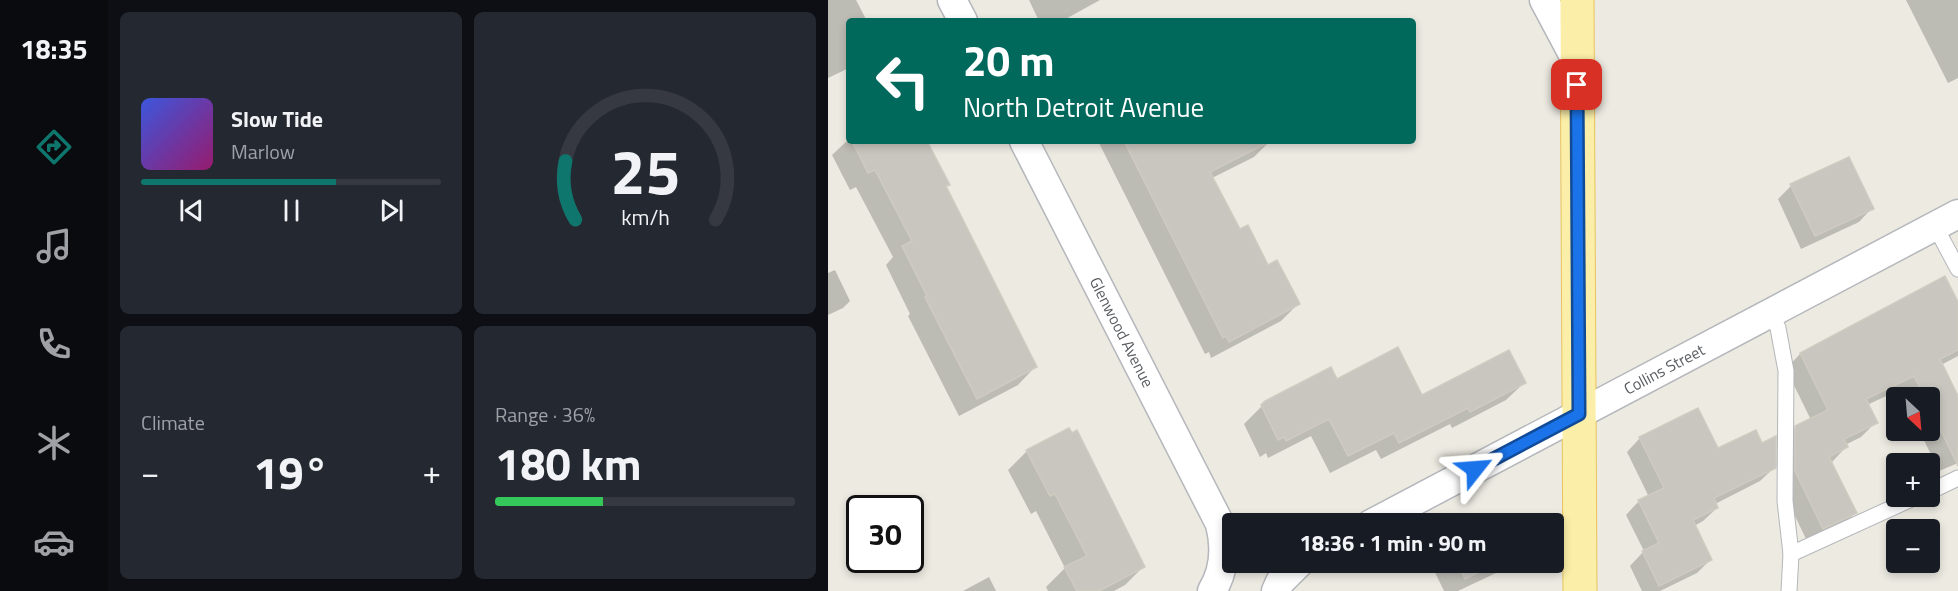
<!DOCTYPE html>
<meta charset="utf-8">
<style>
body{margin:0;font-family:"Titillium Web",sans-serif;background:#242831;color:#f1f3f6;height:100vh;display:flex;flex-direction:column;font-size:22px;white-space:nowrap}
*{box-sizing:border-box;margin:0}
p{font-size:20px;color:#9ea1a6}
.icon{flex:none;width:33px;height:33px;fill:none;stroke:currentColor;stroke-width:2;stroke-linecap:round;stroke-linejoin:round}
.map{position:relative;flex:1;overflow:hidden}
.side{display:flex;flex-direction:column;gap:12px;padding:12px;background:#0d0f14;width:720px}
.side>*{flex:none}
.banner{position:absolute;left:18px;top:18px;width:570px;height:126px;border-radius:6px;box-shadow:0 3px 9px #0003;background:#00695c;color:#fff;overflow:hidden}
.needle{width:39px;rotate:154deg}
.fabs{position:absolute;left:1058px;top:387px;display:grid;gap:12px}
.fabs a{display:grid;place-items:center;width:54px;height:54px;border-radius:6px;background:#171b24;box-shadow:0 3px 9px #0003;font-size:30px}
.speed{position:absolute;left:18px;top:495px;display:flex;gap:12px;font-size:30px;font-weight:700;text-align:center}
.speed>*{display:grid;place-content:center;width:78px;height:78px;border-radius:50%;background:#171b24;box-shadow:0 3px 9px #0003;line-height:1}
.speed .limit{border:3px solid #111;border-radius:9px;background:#fff;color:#111}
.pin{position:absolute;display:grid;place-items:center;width:51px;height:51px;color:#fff;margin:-26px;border-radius:12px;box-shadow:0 3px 9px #0006}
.me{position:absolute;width:66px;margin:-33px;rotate:62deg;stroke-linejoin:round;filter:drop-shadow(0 0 4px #0008)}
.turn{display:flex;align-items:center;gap:21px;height:126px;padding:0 18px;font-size:27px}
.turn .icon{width:78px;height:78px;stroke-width:2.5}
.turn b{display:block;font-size:42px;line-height:51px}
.big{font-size:45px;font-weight:700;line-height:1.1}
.side .tile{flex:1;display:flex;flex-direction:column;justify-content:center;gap:9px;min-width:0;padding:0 21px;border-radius:9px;background:#242831}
.side .dial{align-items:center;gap:0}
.dial svg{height:156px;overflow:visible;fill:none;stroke:#363941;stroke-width:7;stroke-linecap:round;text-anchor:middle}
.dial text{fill:#f1f3f6;stroke:none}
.song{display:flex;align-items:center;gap:18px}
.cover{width:72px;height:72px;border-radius:9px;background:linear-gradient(135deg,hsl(230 70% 55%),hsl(320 70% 35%))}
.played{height:6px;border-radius:3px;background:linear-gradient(90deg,#0f766e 65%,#363941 65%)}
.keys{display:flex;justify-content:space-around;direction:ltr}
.heat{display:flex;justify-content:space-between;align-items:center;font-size:33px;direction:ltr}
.charge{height:9px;border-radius:4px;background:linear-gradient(90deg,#34c759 36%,#363941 0)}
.side .tiles{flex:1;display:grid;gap:12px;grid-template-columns:repeat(2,1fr)}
.trip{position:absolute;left:394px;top:513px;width:342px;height:60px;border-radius:6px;background:#171b24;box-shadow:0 3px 9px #0003;font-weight:700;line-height:60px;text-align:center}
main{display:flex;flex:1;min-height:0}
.dock{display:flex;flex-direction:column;width:108px;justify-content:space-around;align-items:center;background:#090b0e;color:#9ea1a6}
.dock .icon{width:42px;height:42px}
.dock .selected{color:#0f766e}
.dock b{font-size:27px;color:#f1f3f6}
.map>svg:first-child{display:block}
.shadow{fill:#0003}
.building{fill:#c9c6c0;stroke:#d0cbc0;stroke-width:1.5}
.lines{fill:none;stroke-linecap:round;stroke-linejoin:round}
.lane-casing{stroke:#b4b7bb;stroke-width:17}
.street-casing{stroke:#b4b7bb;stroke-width:31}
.primary-casing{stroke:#e9c35d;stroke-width:35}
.lane{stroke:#fff;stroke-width:15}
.street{stroke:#fff;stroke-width:28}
.primary{stroke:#faeea8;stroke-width:33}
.route-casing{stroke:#114b97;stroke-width:15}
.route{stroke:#1a73e8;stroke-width:10}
.labels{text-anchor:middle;stroke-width:4.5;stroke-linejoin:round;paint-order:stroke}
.street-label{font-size:16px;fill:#5a5d61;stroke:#fff}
</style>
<main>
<nav class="dock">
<b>18:35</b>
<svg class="icon selected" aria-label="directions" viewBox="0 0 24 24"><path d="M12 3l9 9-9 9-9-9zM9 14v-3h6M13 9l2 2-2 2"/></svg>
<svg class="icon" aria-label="music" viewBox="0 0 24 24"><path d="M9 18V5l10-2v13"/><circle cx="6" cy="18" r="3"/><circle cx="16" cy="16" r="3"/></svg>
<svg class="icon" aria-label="phone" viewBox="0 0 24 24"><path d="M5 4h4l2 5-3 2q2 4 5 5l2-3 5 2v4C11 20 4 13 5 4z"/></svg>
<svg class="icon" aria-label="climate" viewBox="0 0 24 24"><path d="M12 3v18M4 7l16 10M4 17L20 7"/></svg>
<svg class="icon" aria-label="car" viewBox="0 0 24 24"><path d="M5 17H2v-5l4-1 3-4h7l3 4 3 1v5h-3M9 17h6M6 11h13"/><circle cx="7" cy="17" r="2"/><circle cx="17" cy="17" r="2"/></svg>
</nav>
<section class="side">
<div class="tiles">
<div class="tile">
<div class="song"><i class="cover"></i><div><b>Slow Tide</b><p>Marlow</p></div></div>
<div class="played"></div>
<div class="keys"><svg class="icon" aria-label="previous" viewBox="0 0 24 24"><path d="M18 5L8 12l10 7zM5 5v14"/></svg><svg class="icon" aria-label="pause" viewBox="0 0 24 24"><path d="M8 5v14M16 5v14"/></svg><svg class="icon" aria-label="next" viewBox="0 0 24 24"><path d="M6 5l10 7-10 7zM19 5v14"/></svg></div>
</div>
<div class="tile dial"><svg viewBox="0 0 100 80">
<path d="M14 69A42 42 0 1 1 86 69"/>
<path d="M14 69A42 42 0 0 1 9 39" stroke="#0f766e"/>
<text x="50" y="56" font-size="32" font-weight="700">25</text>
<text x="50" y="72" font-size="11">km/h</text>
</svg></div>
<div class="tile"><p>Climate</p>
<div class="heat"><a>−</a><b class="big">19°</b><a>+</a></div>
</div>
<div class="tile"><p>Range · 36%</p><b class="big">180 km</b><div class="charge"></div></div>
</div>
</section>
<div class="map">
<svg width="1130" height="591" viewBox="0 0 1130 591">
<rect width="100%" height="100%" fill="#eceae1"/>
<g class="shadow">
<polygon points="0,0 28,0 39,21 21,21 21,68 0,78"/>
<polygon points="201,0 272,0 234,21 211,21"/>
<polygon points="1078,0 1130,0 1130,78 1120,83"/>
<polygon points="21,139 21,141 99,141 120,184 117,187 207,367 190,385 131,416 80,316 82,314 58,265 65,257 28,187 22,190 4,155"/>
<polygon points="270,141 442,141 426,157 384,178 411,231 470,304 453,321 383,358 381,352 377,354"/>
<polygon points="963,186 1044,208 1031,222 973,249 950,199"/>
<polygon points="7,270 22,301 15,308 0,315 0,273"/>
<polygon points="1117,278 1130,304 1130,356 1113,365 1130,463 1111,471 1091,430 1101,430 1101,398 1075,398 1071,390 1039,405 1048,422 1033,437 1017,445 1018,447 1004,462 1027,513 1012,528 980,543 953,487 953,442 968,427 983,420 958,369 972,354"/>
<polygon points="502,369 508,381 594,397 696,383 678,400 624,428 622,424 553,459 548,450 502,473 483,436 440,458 438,453 432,457 416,424 433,407"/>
<polygon points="812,438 889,450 946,468 932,481 887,504 889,508 875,521 866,526 882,560 869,573 832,591 814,591 802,566 816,551 798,515 811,501 821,497 799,452"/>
<polygon points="199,451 316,566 297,585 286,591 220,591 218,587 237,568 208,511 203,514 180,470"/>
<polygon points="669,519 671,524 659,524"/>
<polygon points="602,562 678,562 668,573 630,591 616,591"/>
<polygon points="161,577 168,591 135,591"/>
</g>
<g class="building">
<polygon points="24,141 99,141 122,185 118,186 209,367 149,399 97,297 99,296 74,246 84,241 47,170 40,173"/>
<polygon points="296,141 443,141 382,172 412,229 420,225 440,265 449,260 472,304 401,342 398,336 395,338"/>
<polygon points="1021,157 1046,209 987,236 962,184"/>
<polygon points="1117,276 1130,302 1130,350 1112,359 1130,396 1130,466 1101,406 1101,398 1097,398 1086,376 1038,399 1050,423 1016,439 1020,447 1001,457 1029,513 995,529 967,471 967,426 1000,410 972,353"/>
<polygon points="570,347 594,395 681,350 698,383 642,412 640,408 571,443 566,433 520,456 501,419 458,441 456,437 450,440 433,405 437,401 503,367 509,379"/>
<polygon points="870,408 890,448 928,430 934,443 948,436 948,468 886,498 890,508 865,520 884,560 831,586 814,551 831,543 810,500 836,488 811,437"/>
<polygon points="241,428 244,433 249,430 317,567 271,591 249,591 236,567 259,556 227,494 222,496 198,450"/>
<polygon points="629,562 672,562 637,579"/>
</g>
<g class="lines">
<g class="lane-casing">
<g id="lane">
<polyline points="1107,226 1130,269"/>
<polyline points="943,313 950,328 958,371 957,501 963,554 961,591"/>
<polyline points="1101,492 1130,478"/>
<polyline points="963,554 1090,496"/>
</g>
</g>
<g class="street-casing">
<g id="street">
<polyline points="124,0 135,21"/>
<polyline points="716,0 749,62"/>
<path d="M196 141 392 524C398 548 397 570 384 591"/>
<polyline points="543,524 1130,214"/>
<polyline points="448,591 452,582 472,562"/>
</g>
</g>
<g class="primary-casing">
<polyline id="primary" points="749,0 752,591"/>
</g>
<use href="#lane" class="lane"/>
<use href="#street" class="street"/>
<use href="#primary" class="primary"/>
</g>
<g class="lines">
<g class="route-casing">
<polyline id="route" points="647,469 751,414 749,85"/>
</g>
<use href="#route" class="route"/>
</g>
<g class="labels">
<g class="street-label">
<text transform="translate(294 332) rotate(63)" y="6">Glenwood Avenue</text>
<text transform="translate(836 369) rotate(-28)" y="6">Collins Street</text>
</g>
</g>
</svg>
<div class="fabs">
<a><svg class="needle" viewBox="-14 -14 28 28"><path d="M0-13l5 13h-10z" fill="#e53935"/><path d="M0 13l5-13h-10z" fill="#9ea1a6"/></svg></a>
<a>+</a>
<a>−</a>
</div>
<div class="speed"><div class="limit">30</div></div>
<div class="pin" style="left:749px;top:85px;background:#d93025"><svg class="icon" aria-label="arrive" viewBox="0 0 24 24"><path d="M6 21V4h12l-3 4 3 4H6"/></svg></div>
<svg class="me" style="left:647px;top:469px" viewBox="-20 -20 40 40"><path d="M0-17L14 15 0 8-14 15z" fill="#1a73e8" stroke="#fff" stroke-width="4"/></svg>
<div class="trip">18:36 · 1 min · 90 m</div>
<div class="banner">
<div class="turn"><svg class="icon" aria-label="left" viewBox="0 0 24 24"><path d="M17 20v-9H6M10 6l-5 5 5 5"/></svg><div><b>20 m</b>North Detroit Avenue</div></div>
</div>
</div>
</main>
